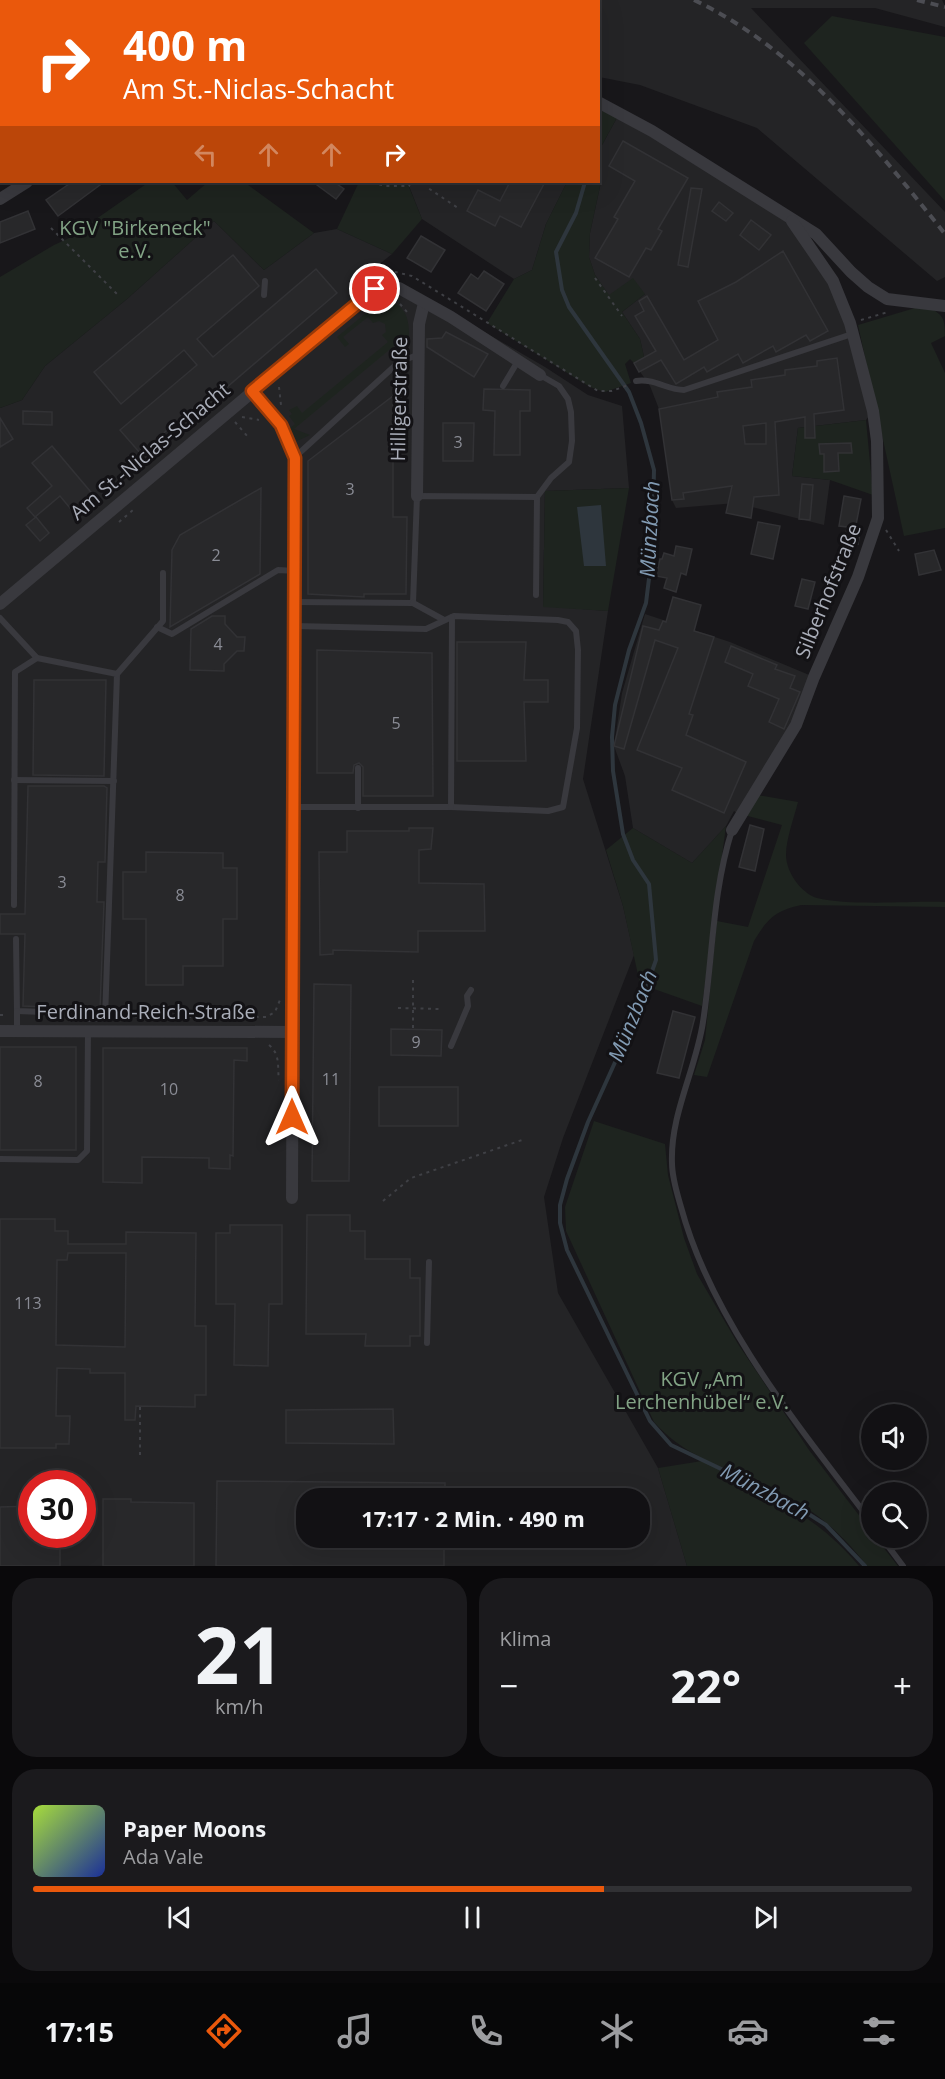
<!DOCTYPE html>
<html lang="de">
<meta charset="utf-8">
<style>
body{margin:0;font-family:"Open Sans",sans-serif;background:#1b1a1d;color:#f1f3f6;height:100vh;display:flex;flex-direction:column;font-size:22px;white-space:nowrap}
*{box-sizing:border-box;margin:0}
p{font-size:20px;color:#9c9da0}
.icon{flex:none;width:33px;height:33px;fill:none;stroke:currentColor;stroke-width:2;stroke-linecap:round;stroke-linejoin:round}
.map{position:relative;height:1566px;overflow:hidden}
.sheet{display:flex;flex-direction:column;gap:12px;padding:12px;background:#0a090b;flex:1}
.sheet>*{flex:none}
.banner{position:absolute;left:0px;top:0px;width:600px;height:183px;box-shadow:0 6px 24px #0002,0 0 0 2px #313134;background:#ea580c;color:#fff;overflow:hidden}
.controls{position:absolute;left:861px;top:1404px;display:grid;gap:12px}
.controls a{display:grid;place-items:center;width:66px;height:66px;border-radius:50%;background:#121114;box-shadow:0 6px 24px #0002,0 0 0 2px #313134;font-size:30px}
.speed{position:absolute;left:18px;top:1470px;display:flex;gap:12px;font-size:30px;font-weight:700;text-align:center}
.speed>*{display:grid;place-content:center;width:78px;height:78px;border-radius:50%;background:#121114;box-shadow:0 6px 24px #0002,0 0 0 2px #313134;line-height:1}
.speed .limit{border:9px solid #d22;background:#fff;color:#111}
.pin{position:absolute;display:grid;place-items:center;width:51px;height:51px;color:#fff;margin:-26px;border:3px solid #fff;border-radius:50%;box-shadow:0 2px 6px #0007}
.me{position:absolute;width:66px;margin:-33px;rotate:0deg;stroke-linejoin:round;filter:drop-shadow(0 0 4px #0008)}
.turn{display:flex;align-items:center;gap:21px;height:126px;padding:0 24px;font-size:27px}
.turn .icon{width:78px;height:78px;stroke-width:2.5}
.turn b{display:block;font-size:42px;line-height:51px}
.lanes{display:flex;align-items:center;height:57px;padding:0 24px;background:#0003;justify-content:center;gap:30px;direction:ltr}
.lanes .off{opacity:.35}
.big{font-size:45px;font-weight:700;line-height:1.1}
.sheet .card{flex:1;display:flex;flex-direction:column;justify-content:center;gap:9px;min-width:0;padding:0 21px;border-radius:24px;background:#1b1a1d}
.sheet .dial{align-items:center;gap:0}
.dial b{font-size:78px;line-height:1}
.song{display:flex;align-items:center;gap:18px}
.cover{width:72px;height:72px;border-radius:9px;background:linear-gradient(135deg,hsl(80 70% 55%),hsl(230 70% 35%))}
.played{height:6px;border-radius:3px;background:linear-gradient(90deg,#ea580c 65%,#313134 65%)}
.keys{display:flex;justify-content:space-around;direction:ltr}
.heat{display:flex;justify-content:space-between;align-items:center;font-size:33px;direction:ltr}
.sheet .tiles{flex:1;display:grid;gap:12px;grid-template-columns:1fr 1fr}
.card:last-child{grid-column:span 2}
.trip{position:absolute;left:296px;top:1488px;width:354px;height:60px;border-radius:24px;background:#121114;box-shadow:0 6px 24px #0002,0 0 0 2px #313134;font-weight:700;line-height:60px;text-align:center}
.tabs{display:flex;height:96px;justify-content:space-around;align-items:center;background:#070708;color:#9c9da0}
.tabs .icon{width:42px;height:42px}
.tabs .on{color:#ea580c}
.tabs b{font-size:27px;color:#f1f3f6}
.map>svg:first-child{display:block}
.built{fill:#242426;fill-rule:evenodd}
.green{fill:#1e241f}
.water{fill:#2e363d}
.lines{fill:none;stroke-linecap:round;stroke-linejoin:round}
.stream{stroke:#2e363d;stroke-width:4}
.building{fill:#28282a;stroke:#323235;stroke-width:1.5;fill-rule:evenodd}
.path{stroke:#3f4045;stroke-width:2;stroke-dasharray:3 4.5;stroke-linecap:butt}
.service{stroke:#39393e;stroke-width:6}
.minor{stroke:#39393e;stroke-width:12}
.rail{stroke:#4c4d53;stroke-width:4;stroke-dasharray:8 6;stroke-linecap:butt}
.route-casing{stroke:#983908;stroke-width:15}
.route{stroke:#ea580c;stroke-width:10}
.labels{text-anchor:middle;stroke-width:6;stroke-linejoin:round;paint-order:stroke}
.number-label{font-size:16px;fill:#8a8c95}
.park-label{font-size:20px;fill:#82a385;stroke:#131215}
.street-label{font-size:20px;fill:#aaaeb9;stroke:#131215}
.water-label{font-size:21px;font-style:italic;fill:#829bb3;stroke:#131215}
</style>
<div class="map">
<svg width="945" height="1566" viewBox="0 0 945 1566">
<rect width="100%" height="100%" fill="#18171a"/>
<g class="built">
<polygon points="131,0 942,0 945,6 945,27 875,8 751,8 945,212 945,277 937,281 757,128 640,85 599,77 598,2"/>
<polygon points="619,114 792,221 833,281 873,411 866,420 798,428 792,476 830,480 824,525 736,503 676,508 672,500 659,409 650,386 634,363 644,357 640,339 622,312 645,294 609,296 595,275 589,257 590,233 602,177 602,145"/>
<polygon points="411,182 567,182 546,224 532,270 514,279 422,219 409,186"/>
<path d="M214 221 264 270 314 233 337 229 392 254 361 279 359 286 363 291 410 289 545 367 588 395 622 406 629 488 545 491 543 606 608 611 583 779 623 906 634 955 563 1138 544 1197 558 1293 658 1468 687 1566H0V408L22 400 45 366 127 299ZM32 1484H82V1534H32ZM306 1498H639V1538H306Z"/>
<polygon points="645,614 730,642 814,677 796,725 740,815 734,811 726,826 692,863 633,828 625,776 614,746 622,693"/>
</g>
<g class="green">
<polygon points="832,16 945,37 945,201 804,43"/>
<polygon points="599,102 619,114 602,145 602,177 590,233 589,257 595,275 609,295 633,278 645,294 622,312 640,339 644,357 634,363 630,359 625,364 631,383 605,392 590,387 487,323 514,279 532,270 546,224 567,182 598,182"/>
<polygon points="149,182 172,182 187,200 208,182 244,182 314,233 264,270 214,221 127,299 45,366 22,400 0,408 0,277 54,245 69,238"/>
<polygon points="359,182 411,182 409,187 422,219 392,254 337,229"/>
<path d="M390 301C411 309 409 327 409 346L403 350 400 341 294 429 310 435 297 441 290 428 295 424 289 416 292 414 289 410 297 406 302 413 388 342 382 335 386 332 385 324 379 321 373 323 368 317 343 337 349 344 345 347 337 337 378 303Z"/>
<path d="M925 305C942 315 945 315 945 336L931 343 945 373V528L904 536 858 325Z"/>
<polygon points="866,420 873,495 830,480 792,476 798,428"/>
<polygon points="629,488 608,611 543,607 545,491"/>
<path d="M757 795 798 802C794 818 786 839 786 855 786 872 801 893 817 898 848 906 911 901 945 902V907L801 905C775 911 768 918 754 941L707 1077 694 1075 705 1040 717 921 748 927 782 825 744 815Z"/>
<polygon points="726,826 702,1006 640,984 623,906 606,850 633,828 692,863"/>
<path d="M594 1121 665 1144 668 1175 684 1238 697 1274 738 1344 809 1450 871 1531 872 1538H876L898 1566H867C845 1537 818 1512 784 1495 740 1473 687 1460 654 1422L566 1231 565 1207Z"/>
<path d="M702 1461C763 1492 814 1512 859 1566H687L658 1468Z"/>
</g>
<polygon class="water" points="601,505 606,566 584,566 577,507"/>
<g class="lines">
<polyline class="stream" points="585,182 576,213 556,252 562,290 569,307 629,392 641,423 654,470 652,554 646,603 629,650 615,705 612,737 613,771 623,834 633,860 649,884 656,960 636,1016 588,1122 567,1179 560,1205 560,1223 567,1250 650,1421 671,1445 788,1501 826,1525 865,1566"/>
</g>
<g class="building">
<polygon points="623,141 688,178 658,229 662,231 651,250 646,248 629,277 595,258 618,219 614,217 635,181 609,166"/>
<polygon points="72,182 104,182 58,216 46,200"/>
<polygon points="313,182 334,182 344,189 336,199"/>
<polygon points="510,182 545,182 521,227 500,216 495,226 467,211 478,190 500,201"/>
<polygon points="691,188 702,189 688,267 678,265"/>
<polygon points="719,202 733,213 726,221 712,211"/>
<polygon points="28,211 35,229 0,243 0,222"/>
<polygon points="751,220 771,235 759,250 740,235"/>
<polygon points="421,236 445,250 431,272 407,258"/>
<polygon points="783,251 828,331 810,341 806,335 776,352 773,346 743,363 738,354 707,372 704,367 676,384 661,360 639,372 634,363 656,351 635,316 644,311 639,301 647,296 684,360 718,340 698,301 736,282"/>
<polygon points="233,255 259,286 197,339 213,357 316,269 337,293 220,393 217,388 140,453 120,430 197,365 184,350 121,404 94,372"/>
<polygon points="484,271 504,284 486,311 458,293 471,274 478,279"/>
<polygon points="446,332 488,354 474,377 427,347 427,339 442,338"/>
<path d="M837 358 844 410 814 414 815 438H805V417L775 422 779 495 754 497 751 518 726 513 732 486 683 493 684 499 672 500 659 409 718 397 717 392 752 387 751 380 785 375V370L817 366V361ZM766 423V444H745L743 426Z"/>
<polygon points="484,389 530,390 530,411 520,411 520,455 494,455 495,411 483,410"/>
<polygon points="393,396 393,517 407,517 406,594 364,594 364,597 308,594 308,461"/>
<polygon points="23,411 52,412 52,425 23,424"/>
<polygon points="0,418 13,439 0,447"/>
<polygon points="443,423 474,423 473,461 443,461"/>
<polygon points="851,443 852,453 838,453 839,471 824,472 824,454 820,454 819,444"/>
<polygon points="52,446 95,497 75,514 60,496 35,517 27,508 52,486 32,463"/>
<polygon points="802,484 813,485 810,520 799,519"/>
<polygon points="261,488 260,574 170,627 172,550 180,535"/>
<polygon points="844,496 861,499 855,530 860,531 858,544 853,543 852,551 844,550 847,527 839,526"/>
<polygon points="36,517 49,533 40,541 26,525"/>
<polygon points="758,522 780,526 773,559 751,554"/>
<polygon points="676,546 692,549 686,575 681,573 676,592 664,588 667,578 656,576 660,559 662,559 664,553 674,556"/>
<polygon points="934,550 941,570 919,575 915,554"/>
<polygon points="802,579 815,582 808,609 795,606"/>
<polygon points="673,597 701,605 694,631 714,637 689,714 693,715 686,735 746,762 724,813 672,790 682,768 637,750 678,648 655,640 624,749 614,746 643,626 659,630 663,621 666,622"/>
<polygon points="212,616 225,616 225,624 237,637 245,637 244,651 237,651 224,664 224,671 190,670 191,629"/>
<polygon points="457,642 526,642 524,680 548,680 548,702 524,702 526,761 457,761"/>
<polygon points="731,646 777,665 775,669 795,676 790,688 800,692 784,729 769,722 779,699 748,686 753,674 725,662"/>
<polygon points="317,650 432,653 433,796 363,796 363,767 359,763 354,765 353,773 317,773"/>
<polygon points="34,680 106,680 104,776 33,775"/>
<polygon points="28,786 104,786 107,788 105,862 98,862 97,902 104,902 100,1009 23,1006 25,934 0,934 0,914 25,914"/>
<polygon points="750,825 764,829 755,871 739,867"/>
<polygon points="409,828 433,828 431,849 419,850 419,883 484,884 485,931 418,931 418,952 333,950 333,954 320,955 319,852 347,852 347,831 409,831"/>
<polygon points="146,852 223,853 223,868 237,868 237,919 223,919 223,966 183,966 183,985 146,985 146,919 123,919 123,872 146,872"/>
<polygon points="314,984 351,985 349,1181 312,1181"/>
<polygon points="673,1011 695,1017 679,1078 657,1073"/>
<polygon points="391,1029 442,1030 441,1056 391,1055"/>
<rect x="0" y="1047" width="76" height="103"/>
<polygon points="103,1048 247,1048 247,1061 234,1060 233,1156 230,1155 230,1169 209,1168 209,1158 142,1157 142,1183 103,1182"/>
<rect x="379" y="1087" width="79" height="39"/>
<polygon points="307,1215 350,1215 350,1231 365,1231 365,1259 410,1259 410,1278 420,1278 420,1336 410,1336 410,1346 365,1346 366,1334 306,1334"/>
<path d="M0 1219H55V1231H68V1244H126V1232L196 1233 195 1326H206V1395H195V1407L136 1406 135 1420H125V1373H90V1369L57 1368 56 1416H70L69 1444H56V1448H0ZM68 1253H126L125 1347 56 1345 57 1260H67Z"/>
<polygon points="230,1225 282,1225 282,1304 269,1304 268,1366 234,1365 235,1304 216,1304 216,1233 230,1233"/>
<polygon points="393,1409 394,1444 286,1443 286,1410"/>
<polygon points="217,1481 445,1483 445,1498 306,1498 306,1538 444,1538 444,1566 216,1566"/>
<polygon points="103,1499 131,1499 131,1502 194,1503 194,1566 103,1566"/>
<polygon points="32,1506 32,1534 60,1534 60,1566 0,1566 0,1507"/>
</g>
<g class="lines">
<g class="path">
<polyline points="372,182 385,186 409,186 411,182"/>
<polyline points="427,182 428,188 458,208"/>
<polyline points="51,228 117,294"/>
<polyline points="373,276 391,271 412,276 598,391 612,391 628,385"/>
<polyline points="595,278 622,316"/>
<polyline points="400,304 408,313"/>
<polyline points="861,320 888,312"/>
<polyline points="223,383 231,394"/>
<polyline points="279,387 281,405"/>
<polyline points="242,417 259,420"/>
<polyline points="235,422 249,438"/>
<polyline points="119,522 133,510"/>
<polyline points="886,530 899,551"/>
<polyline points="413,980 413,1029"/>
<polyline points="398,1008 439,1009"/>
<polyline points="0,1015 4,1015"/>
<polyline points="113,1017 266,1017 275,1012 280,1000"/>
<path d="M269 1045C281 1055 277 1067 279 1080"/>
<polyline points="383,1201 411,1178 522,1140"/>
<polyline points="140,1407 140,1458"/>
</g>
<g class="service">
<polyline points="264,295 265,281"/>
<path d="M636 381C654 378 667 390 684 390L852 334"/>
<polyline points="503,386 518,361"/>
<polyline points="295,457 399,362 420,354"/>
<polyline points="536,595 537,497 551,478 569,462 572,441 571,412 568,399 559,386 540,375"/>
<polyline points="295,602 413,603 417,496 537,497"/>
<polyline points="413,603 444,620"/>
<polyline points="0,618 37,658 117,674 105,1019 71,1019 70,1013 17,1011 16,939"/>
<polyline points="157,627 172,634 278,570 295,571"/>
<polyline points="117,674 163,621 163,573"/>
<polyline points="358,768 358,808"/>
<polyline points="14,780 114,781"/>
<polyline points="294,807 451,807 548,811 563,807 577,728 578,650 576,631 568,622 558,620 454,616 426,629 295,626"/>
<polyline points="451,807 452,617"/>
<path d="M732 830C712 893 713 957 703 1022 696 1069 670 1115 672 1163 672 1178 677 1193 681 1207 712 1322 801 1429 872 1523"/>
<polyline points="14,905 15,672 37,658"/>
<polyline points="17,1011 17,1031"/>
<polyline points="451,1046 468,1006 467,996 471,990"/>
<polyline points="0,1159 78,1160 87,1151 88,1031"/>
<polyline points="427,1343 429,1262"/>
<polyline points="882,1538 903,1566"/>
</g>
<g class="minor">
<polyline points="396,2 397,0"/>
<polyline points="598,102 652,131 816,234 851,272 868,287 887,299 945,306"/>
<polyline points="0,199 27,182"/>
<polyline points="252,391 281,425 295,458 292,1198"/>
<polyline points="417,496 419,324 424,303"/>
<polyline points="0,604 375,289 399,288 451,317 540,375"/>
<polyline points="732,830 796,725 814,677 858,577 878,518 877,441 873,411 850,323 833,281 792,221"/>
<polyline points="0,1031 292,1032"/>
</g>
<g class="rail">
<path d="M694 0C799 50 874 145 945 234"/>
<polyline points="917,0 945,7"/>
</g>
</g>
<g class="lines">
<g class="route-casing">
<polyline id="route" points="292,1117 295,458 281,425 252,391 375,289"/>
</g>
<use href="#route" class="route"/>
</g>
<g class="labels">
<g class="number-label">
<text x="458" y="448">3</text>
<text x="350" y="495">3</text>
<text x="216" y="561">2</text>
<text x="218" y="650">4</text>
<text x="396" y="729">5</text>
<text x="62" y="888">3</text>
<text x="180" y="901">8</text>
<text x="416" y="1048">9</text>
<text x="331" y="1085">11</text>
<text x="38" y="1087">8</text>
<text x="169" y="1095">10</text>
<text x="28" y="1309">113</text>
</g>
<g class="park-label">
<text x="135" y="235">KGV "Birkeneck"<tspan x="135" dy="23">e.V.</tspan></text>
<text x="702" y="1386">KGV „Am<tspan x="702" dy="23">Lerchenhübel“ e.V.</tspan></text>
</g>
<g class="street-label">
<text transform="translate(399 399) rotate(-89)" y="7">Hilligerstraße</text>
<text transform="translate(150 451) rotate(-40)" y="7">Am St.-Niclas-Schacht</text>
<text transform="translate(828 591) rotate(-68)" y="7">Silberhofstraße</text>
<text x="146" y="1019">Ferdinand-Reich-Straße</text>
</g>
<g class="water-label">
<text transform="translate(650 529) rotate(-87)" y="7">Münzbach</text>
<text transform="translate(633 1016) rotate(-68)" y="7">Münzbach</text>
<text transform="translate(765 1492) rotate(28)" y="7">Münzbach</text>
</g>
</g>
</svg>
<div class="controls">
<a><svg class="icon" aria-label="sound" viewBox="0 0 24 24"><path d="M4 9h4l5-4v14l-5-4H4zM17 9q2 3 0 6"/></svg></a>
<a><svg class="icon" aria-label="search" viewBox="0 0 24 24"><circle cx="10" cy="10" r="6"/><path d="M15 15l6 6"/></svg></a>
</div>
<div class="speed"><div class="limit">30</div></div>
<div class="pin" style="left:375px;top:289px;background:#d93025"><svg class="icon" aria-label="arrive" viewBox="0 0 24 24"><path d="M6 21V4h12l-3 4 3 4H6"/></svg></div>
<svg class="me" style="left:292px;top:1117px" viewBox="-20 -20 40 40"><path d="M0-17L14 15 0 8-14 15z" fill="#ea580c" stroke="#fff" stroke-width="4"/></svg>
<div class="trip">17:17 · 2 Min. · 490 m</div>
<div class="banner">
<div class="turn"><svg class="icon" aria-label="right" viewBox="0 0 24 24"><path d="M7 20v-9h11M14 6l5 5-5 5"/></svg><div><b>400 m</b>Am St.-Niclas-Schacht</div></div>
<div class="lanes"><svg class="icon off" aria-label="left" viewBox="0 0 24 24"><path d="M17 20v-9H6M10 6l-5 5 5 5"/></svg><svg class="icon off" aria-label="ahead" viewBox="0 0 24 24"><path d="M12 20V5M6 11l6-6 6 6"/></svg><svg class="icon off" aria-label="ahead" viewBox="0 0 24 24"><path d="M12 20V5M6 11l6-6 6 6"/></svg><svg class="icon" aria-label="right" viewBox="0 0 24 24"><path d="M7 20v-9h11M14 6l5 5-5 5"/></svg></div>
</div>
</div>
<section class="sheet">
<div class="tiles">
<div class="card dial"><b>21</b><p>km/h</p></div>
<div class="card"><p>Klima</p>
<div class="heat"><a>−</a><b class="big">22°</b><a>+</a></div>
</div>
<div class="card">
<div class="song"><i class="cover"></i><div><b>Paper Moons</b><p>Ada Vale</p></div></div>
<div class="played"></div>
<div class="keys"><svg class="icon" aria-label="previous" viewBox="0 0 24 24"><path d="M18 5L8 12l10 7zM5 5v14"/></svg><svg class="icon" aria-label="pause" viewBox="0 0 24 24"><path d="M8 5v14M16 5v14"/></svg><svg class="icon" aria-label="next" viewBox="0 0 24 24"><path d="M6 5l10 7-10 7zM19 5v14"/></svg></div>
</div>
</div>
</section>
<nav class="tabs">
<b>17:15</b>
<svg class="icon on" aria-label="directions" viewBox="0 0 24 24"><path d="M12 3l9 9-9 9-9-9zM9 14v-3h6M13 9l2 2-2 2"/></svg>
<svg class="icon" aria-label="music" viewBox="0 0 24 24"><path d="M9 18V5l10-2v13"/><circle cx="6" cy="18" r="3"/><circle cx="16" cy="16" r="3"/></svg>
<svg class="icon" aria-label="phone" viewBox="0 0 24 24"><path d="M5 4h4l2 5-3 2q2 4 5 5l2-3 5 2v4C11 20 4 13 5 4z"/></svg>
<svg class="icon" aria-label="climate" viewBox="0 0 24 24"><path d="M12 3v18M4 7l16 10M4 17L20 7"/></svg>
<svg class="icon" aria-label="car" viewBox="0 0 24 24"><path d="M5 17H2v-5l4-1 3-4h7l3 4 3 1v5h-3M9 17h6M6 11h13"/><circle cx="7" cy="17" r="2"/><circle cx="17" cy="17" r="2"/></svg>
<svg class="icon" aria-label="filters" viewBox="0 0 24 24"><path d="M4 7h16M4 17h16"/><circle cx="9" cy="7" r="2"/><circle cx="15" cy="17" r="2"/></svg>
</nav>
